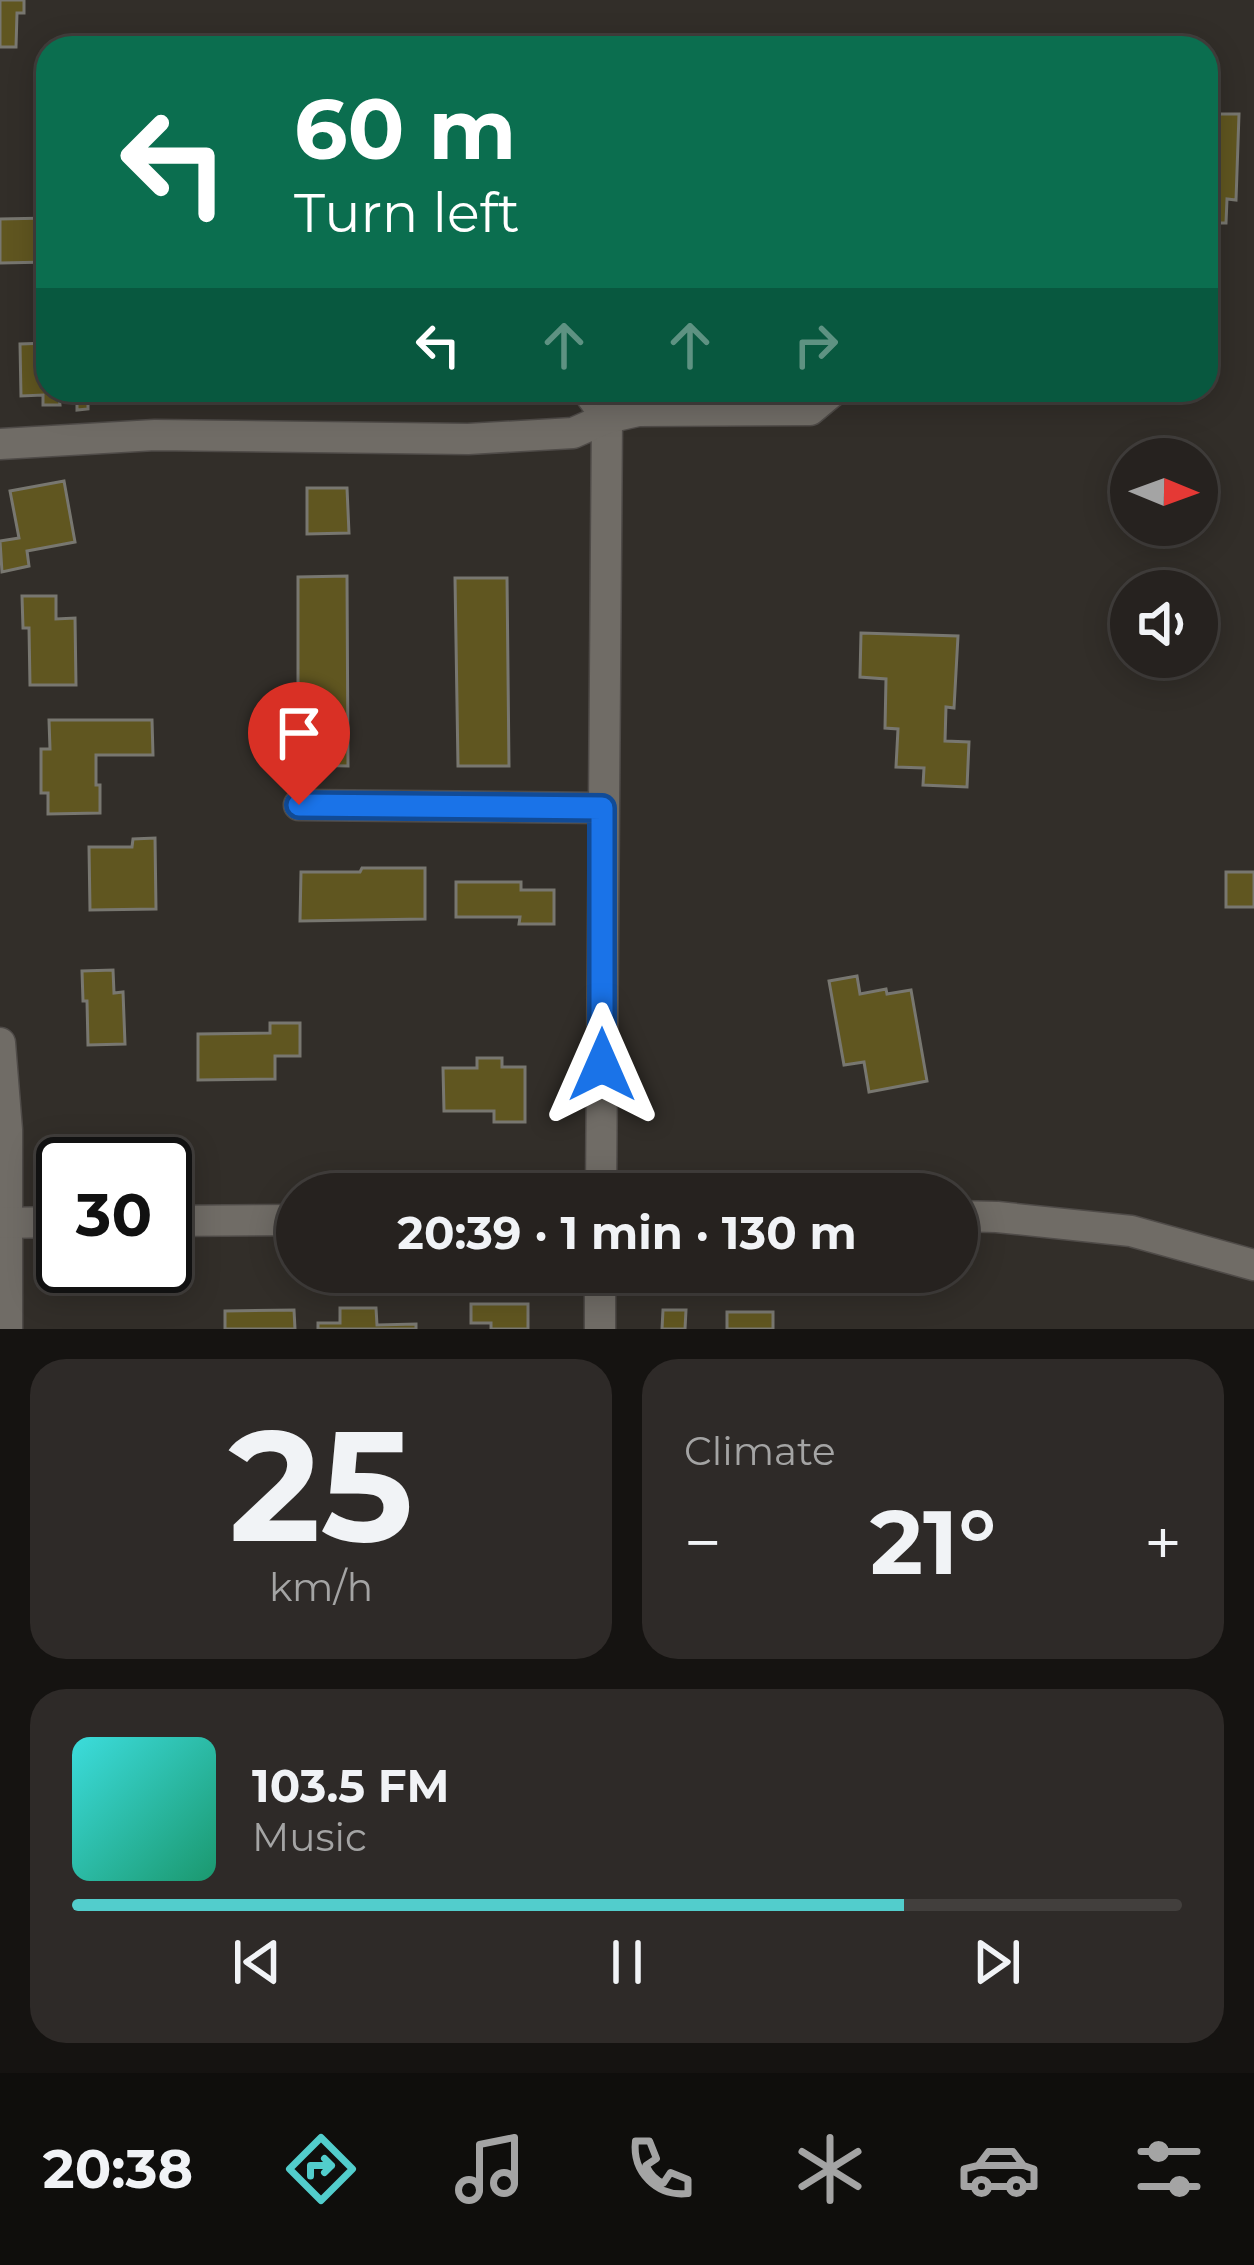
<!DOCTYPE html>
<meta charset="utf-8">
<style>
body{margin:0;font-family:Montserrat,sans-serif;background:#2e2a28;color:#f1f3f6;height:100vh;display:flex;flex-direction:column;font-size:45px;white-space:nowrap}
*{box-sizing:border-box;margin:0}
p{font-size:39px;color:#a4a4a4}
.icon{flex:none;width:66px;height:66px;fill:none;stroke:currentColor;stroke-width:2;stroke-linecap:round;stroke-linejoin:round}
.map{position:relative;height:1329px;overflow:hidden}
.drawer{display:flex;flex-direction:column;gap:30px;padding:30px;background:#151311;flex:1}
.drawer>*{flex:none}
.top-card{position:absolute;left:36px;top:36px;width:1182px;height:366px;border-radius:36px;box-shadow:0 6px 30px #0003,0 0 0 3px #423f3d;background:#0b6e4f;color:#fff;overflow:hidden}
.needle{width:78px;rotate:91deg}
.fabs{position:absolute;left:1110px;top:438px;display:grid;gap:24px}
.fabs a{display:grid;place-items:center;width:108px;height:108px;border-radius:50%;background:#26221f;box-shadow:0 6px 30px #0003,0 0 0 3px #423f3d;font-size:60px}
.speed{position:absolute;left:36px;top:1137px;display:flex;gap:24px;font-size:60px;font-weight:700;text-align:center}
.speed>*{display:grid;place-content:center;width:156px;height:156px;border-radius:50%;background:#26221f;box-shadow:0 6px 30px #0003,0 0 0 3px #423f3d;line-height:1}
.speed .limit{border:6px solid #111;border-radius:18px;background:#fff;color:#111}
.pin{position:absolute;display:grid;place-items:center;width:102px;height:102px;color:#fff;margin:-123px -51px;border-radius:50% 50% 50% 0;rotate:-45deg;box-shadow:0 0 12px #0007}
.pin .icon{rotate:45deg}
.me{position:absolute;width:132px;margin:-66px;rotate:0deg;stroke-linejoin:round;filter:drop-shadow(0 0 9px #0008)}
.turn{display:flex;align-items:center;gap:42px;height:252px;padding:0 60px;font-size:54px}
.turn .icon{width:156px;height:156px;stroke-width:2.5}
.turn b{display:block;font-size:84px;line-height:102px}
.lanes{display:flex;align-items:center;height:114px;padding:0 60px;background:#0003;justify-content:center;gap:60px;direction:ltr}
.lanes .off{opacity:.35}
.big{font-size:90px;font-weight:700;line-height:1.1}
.drawer .widget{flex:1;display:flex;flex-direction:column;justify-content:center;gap:18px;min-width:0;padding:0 42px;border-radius:36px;background:#2e2a28}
.drawer .dial{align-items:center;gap:0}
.dial b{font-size:156px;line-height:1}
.song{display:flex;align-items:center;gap:36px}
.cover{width:144px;height:144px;border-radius:18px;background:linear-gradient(135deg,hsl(180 70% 55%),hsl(160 70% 35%))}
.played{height:12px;border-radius:6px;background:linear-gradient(90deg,#52cdcc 75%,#423f3d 75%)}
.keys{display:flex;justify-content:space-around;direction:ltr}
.heat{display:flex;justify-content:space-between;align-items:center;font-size:66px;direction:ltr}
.drawer .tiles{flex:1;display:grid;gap:30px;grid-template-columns:1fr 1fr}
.widget:last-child{grid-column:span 2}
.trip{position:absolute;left:276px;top:1173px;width:702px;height:120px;border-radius:60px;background:#26221f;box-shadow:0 6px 30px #0003,0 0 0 3px #423f3d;font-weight:700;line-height:120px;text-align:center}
.menu{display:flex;height:192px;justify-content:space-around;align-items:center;background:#0f0e0c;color:#a4a4a4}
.menu .icon{width:84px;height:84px}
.menu .on{color:#52cdcc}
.menu b{font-size:54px;color:#f1f3f6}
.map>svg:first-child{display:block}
.building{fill:#605620;stroke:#787770;stroke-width:3}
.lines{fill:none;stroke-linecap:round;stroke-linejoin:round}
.minor-casing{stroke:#4f4b48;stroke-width:33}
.minor{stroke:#706c66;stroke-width:30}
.route-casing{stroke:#114b97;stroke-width:30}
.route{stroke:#1a73e8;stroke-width:21}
</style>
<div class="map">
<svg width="1254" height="1329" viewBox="0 0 1254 1329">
<rect width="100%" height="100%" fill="#322e29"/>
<g class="building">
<polygon points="0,0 24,0 24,13 17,13 16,47 0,47"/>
<polygon points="1206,114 1239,114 1236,200 1227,199 1226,223 1206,223"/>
<polygon points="48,218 48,262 0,263 0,219"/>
<polygon points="48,343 48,390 115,390 115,399 88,400 88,409 77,410 77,395 59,395 60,405 43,405 43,395 21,396 20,344"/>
<polygon points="64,481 75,542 27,551 29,566 2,572 0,541 19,538 10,491"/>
<polygon points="307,488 347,488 349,533 307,534"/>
<polygon points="347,576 348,766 298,765 298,577"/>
<polygon points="455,578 507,578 509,766 458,766"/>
<polygon points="22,596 56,596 56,619 75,618 76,685 30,685 29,628 23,628"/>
<polygon points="861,633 958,636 954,708 946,707 945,741 969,742 967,787 923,785 924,768 896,767 898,729 885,728 886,679 860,677"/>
<polygon points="49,720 152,720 153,755 96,755 96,785 100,785 100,813 48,814 48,793 41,793 41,749 50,749"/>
<polygon points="155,838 156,909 90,910 89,847 132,847 133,839"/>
<polygon points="362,868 425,868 425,919 300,921 301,872 360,872"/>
<rect x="1226" y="872" width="28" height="35"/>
<polygon points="456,882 521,882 521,890 554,890 554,924 519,924 520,917 456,917"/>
<polygon points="113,970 114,993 123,992 125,1044 88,1045 87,1001 83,1001 82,971"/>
<polygon points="857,976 860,994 886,989 887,994 911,990 927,1081 869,1092 864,1062 844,1065 829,981"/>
<polygon points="270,1023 300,1023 300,1056 275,1056 275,1079 198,1080 198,1034 270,1033"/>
<polygon points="477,1058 502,1058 502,1067 525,1067 525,1122 494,1122 494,1111 444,1111 443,1068 477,1068"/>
<polygon points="471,1304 528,1304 528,1329 491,1329 491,1323 471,1323"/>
<polygon points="340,1308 376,1308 377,1325 416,1324 416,1329 318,1329 318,1323 340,1323"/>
<polygon points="294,1310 295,1329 225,1329 225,1311"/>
<polygon points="663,1310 686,1310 685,1329 662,1329"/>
<rect x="727" y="1312" width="46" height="17"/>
</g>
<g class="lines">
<g class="minor-casing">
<g id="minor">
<polyline points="587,390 607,418 601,1194"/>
<polyline points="0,444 155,435 468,439 573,433 607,418 638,411 810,410 834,390"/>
<polyline points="299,805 603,808"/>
<polyline points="0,1043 7,1130 7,1329"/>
<polyline points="957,1216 997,1217 1131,1231 1254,1265"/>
<polyline points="165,1221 297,1220"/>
<polyline points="0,1223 63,1222"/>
<polyline points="600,1329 600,1272"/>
</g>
</g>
<use href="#minor" class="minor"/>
</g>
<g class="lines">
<g class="route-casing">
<polyline id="route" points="299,805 602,808 602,1065"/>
</g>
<use href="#route" class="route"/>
</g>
</svg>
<div class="fabs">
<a><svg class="needle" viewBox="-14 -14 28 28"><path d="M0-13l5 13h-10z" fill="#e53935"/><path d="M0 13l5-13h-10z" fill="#a4a4a4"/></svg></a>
<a><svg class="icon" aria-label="sound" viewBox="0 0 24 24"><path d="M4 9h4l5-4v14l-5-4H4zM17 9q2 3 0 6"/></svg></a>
</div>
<div class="speed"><div class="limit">30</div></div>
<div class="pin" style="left:299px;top:805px;background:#d93025"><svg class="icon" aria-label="arrive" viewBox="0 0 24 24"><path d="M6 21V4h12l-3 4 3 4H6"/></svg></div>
<svg class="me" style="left:602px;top:1065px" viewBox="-20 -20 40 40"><path d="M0-17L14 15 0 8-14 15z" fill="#1a73e8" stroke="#fff" stroke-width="4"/></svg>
<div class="trip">20:39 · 1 min · 130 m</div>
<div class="top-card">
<div class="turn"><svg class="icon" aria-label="left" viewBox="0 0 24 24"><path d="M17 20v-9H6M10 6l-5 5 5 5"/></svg><div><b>60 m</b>Turn left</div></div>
<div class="lanes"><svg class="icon" aria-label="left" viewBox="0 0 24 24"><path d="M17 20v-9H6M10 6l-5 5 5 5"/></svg><svg class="icon off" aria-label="ahead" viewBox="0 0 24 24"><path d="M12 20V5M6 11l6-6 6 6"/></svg><svg class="icon off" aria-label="ahead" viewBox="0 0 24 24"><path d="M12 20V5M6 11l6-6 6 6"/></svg><svg class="icon off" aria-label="right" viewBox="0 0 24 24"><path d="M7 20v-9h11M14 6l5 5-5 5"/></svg></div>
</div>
</div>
<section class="drawer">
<div class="tiles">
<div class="widget dial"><b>25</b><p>km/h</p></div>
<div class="widget"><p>Climate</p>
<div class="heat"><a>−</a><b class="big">21°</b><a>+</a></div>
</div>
<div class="widget">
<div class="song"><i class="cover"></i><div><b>103.5 FM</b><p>Music</p></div></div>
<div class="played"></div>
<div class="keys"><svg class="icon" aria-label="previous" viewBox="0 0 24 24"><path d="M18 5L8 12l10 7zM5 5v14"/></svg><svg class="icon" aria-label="pause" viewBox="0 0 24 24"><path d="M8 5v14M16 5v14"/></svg><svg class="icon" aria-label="next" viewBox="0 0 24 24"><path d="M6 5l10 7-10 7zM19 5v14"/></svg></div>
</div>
</div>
</section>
<nav class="menu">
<b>20:38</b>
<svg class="icon on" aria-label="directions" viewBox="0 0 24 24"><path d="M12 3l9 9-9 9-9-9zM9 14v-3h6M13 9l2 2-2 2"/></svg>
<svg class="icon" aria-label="music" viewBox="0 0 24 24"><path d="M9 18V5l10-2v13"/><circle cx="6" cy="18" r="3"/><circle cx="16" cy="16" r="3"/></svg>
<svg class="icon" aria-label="phone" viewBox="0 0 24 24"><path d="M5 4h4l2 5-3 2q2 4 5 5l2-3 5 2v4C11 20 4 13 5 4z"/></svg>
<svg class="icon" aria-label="climate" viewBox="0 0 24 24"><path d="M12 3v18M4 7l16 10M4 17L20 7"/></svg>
<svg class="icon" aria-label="car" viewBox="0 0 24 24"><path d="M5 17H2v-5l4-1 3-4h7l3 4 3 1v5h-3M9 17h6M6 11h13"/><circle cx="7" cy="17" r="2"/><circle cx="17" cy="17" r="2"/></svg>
<svg class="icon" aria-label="filters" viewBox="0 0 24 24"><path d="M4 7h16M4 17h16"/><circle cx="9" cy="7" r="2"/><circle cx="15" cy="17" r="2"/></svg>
</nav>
